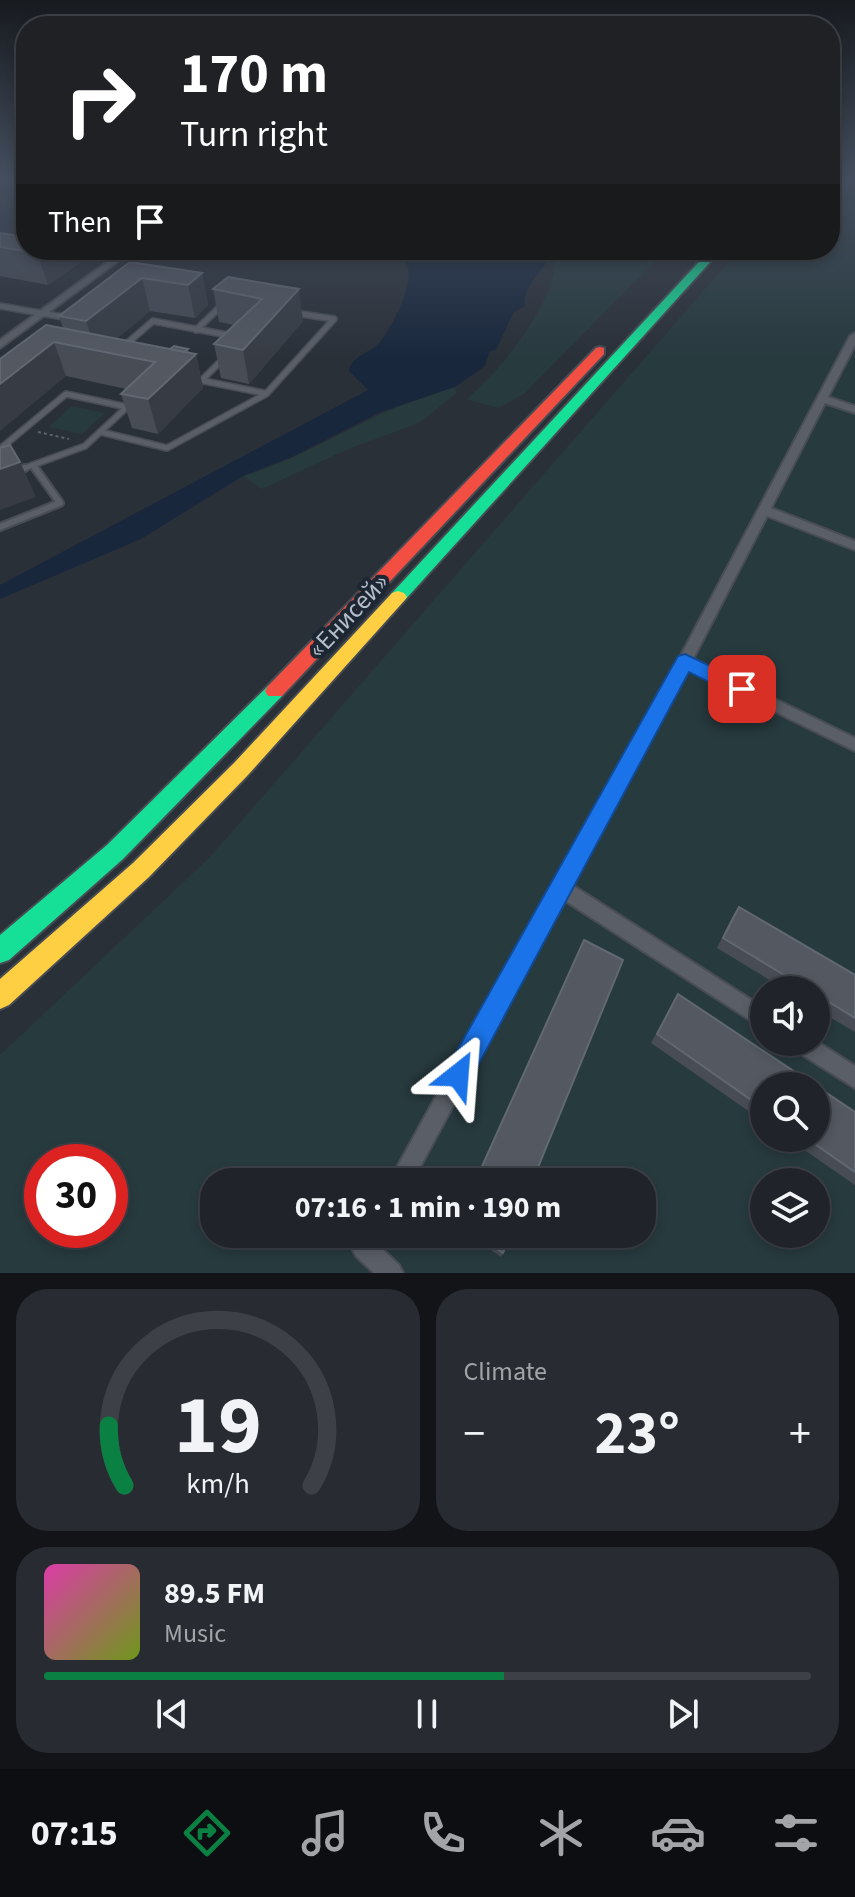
<!DOCTYPE html>
<meta charset="utf-8">
<style>
body{margin:0;font-family:"Source Sans 3",sans-serif;background:#282c32;color:#f1f3f6;height:100vh;display:flex;flex-direction:column;font-size:30px;white-space:nowrap}
*{box-sizing:border-box;margin:0}
p{font-size:26px;color:#a2a4a8}
.icon{flex:none;width:44px;height:44px;fill:none;stroke:currentColor;stroke-width:2;stroke-linecap:round;stroke-linejoin:round}
.map{position:relative;height:1273px;overflow:hidden}
.details{display:flex;flex-direction:column;gap:16px;padding:16px;background:#121417;flex:1}
.details>*{flex:none}
.hud{position:absolute;left:16px;top:16px;width:824px;height:244px;border-radius:32px;box-shadow:0 4px 12px #0003,0 0 0 2px #3d4147;background:#202124;color:#fff;overflow:hidden}
.buttons{position:absolute;left:750px;top:976px;display:grid;gap:16px}
.buttons a{display:grid;place-items:center;width:80px;height:80px;border-radius:50%;background:#20242a;box-shadow:0 4px 12px #0003,0 0 0 2px #3d4147;font-size:40px}
.speed{position:absolute;left:24px;top:1144px;display:flex;gap:16px;font-size:40px;font-weight:700;text-align:center}
.speed>*{display:grid;place-content:center;width:104px;height:104px;border-radius:50%;background:#20242a;box-shadow:0 4px 12px #0003,0 0 0 2px #3d4147;line-height:1}
.speed .limit{border:12px solid #d22;background:#fff;color:#111}
.pin{position:absolute;display:grid;place-items:center;width:68px;height:68px;color:#fff;margin:-34px;border-radius:16px;box-shadow:0 4px 12px #0006}
.me{position:absolute;width:88px;margin:-44px;rotate:28deg;stroke-linejoin:round;filter:drop-shadow(0 0 6px #0008)}
.turn{display:flex;align-items:center;gap:28px;height:168px;padding:0 32px;font-size:36px}
.turn .icon{width:104px;height:104px;stroke-width:2.5}
.turn b{display:block;font-size:56px;line-height:68px}
.then{display:flex;align-items:center;height:76px;padding:0 32px;background:#0003;gap:16px;font-size:30px}
.big{font-size:60px;font-weight:700;line-height:1.1}
.details .card{flex:1;display:flex;flex-direction:column;justify-content:center;gap:12px;min-width:0;padding:0 28px;border-radius:32px;background:#282c32}
.details .dial{align-items:center;gap:0}
.dial svg{height:208px;overflow:visible;fill:none;stroke:#3d4147;stroke-width:7;stroke-linecap:round;text-anchor:middle}
.dial text{fill:#f1f3f6;stroke:none}
.song{display:flex;align-items:center;gap:24px}
.cover{width:96px;height:96px;border-radius:12px;background:linear-gradient(135deg,hsl(320 70% 55%),hsl(80 70% 35%))}
.played{height:8px;border-radius:4px;background:linear-gradient(90deg,#0b8043 60%,#3d4147 60%)}
.keys{display:flex;justify-content:space-around;direction:ltr}
.heat{display:flex;justify-content:space-between;align-items:center;font-size:44px;direction:ltr}
.details .tiles{flex:1;display:grid;gap:16px;grid-template-columns:1fr 1fr}
.card:last-child{grid-column:span 2}
.trip{position:absolute;left:200px;top:1168px;width:456px;height:80px;border-radius:32px;background:#20242a;box-shadow:0 4px 12px #0003,0 0 0 2px #3d4147;font-weight:700;line-height:80px;text-align:center}
.dock{display:flex;height:128px;justify-content:space-around;align-items:center;background:#0d0e11;color:#a2a4a8}
.dock .icon{width:56px;height:56px}
.dock .current{color:#0b8043}
.dock b{font-size:36px;color:#f1f3f6}
.map>svg:first-child{display:block}
.green{fill:#273a3e;fill-rule:evenodd}
.water{fill:#19273c}
.lines{fill:none;stroke-linecap:round;stroke-linejoin:round}
.lane-far2-casing{stroke:#484c55;stroke-width:6}
.lane-far1-casing{stroke:#484c55;stroke-width:8}
.lane-casing{stroke:#484c55;stroke-width:10}
.street-casing{stroke:#484c55;stroke-width:4}
.fast-casing{stroke:#474c53;stroke-width:4}
.slow-casing{stroke:#474c53;stroke-width:4}
.jam-casing{stroke:#474c53;stroke-width:4}
.path{stroke:#5c6268;stroke-width:2;stroke-dasharray:3 3;stroke-linecap:butt}
.lane-far2{stroke:#5a5e66;stroke-width:4}
.lane-far1{stroke:#5a5e66;stroke-width:5}
.lane{stroke:#5a5e66;stroke-width:6}
.street{fill:#5a5e66;fill-rule:evenodd}
.fast{fill:#16e098;fill-rule:evenodd}
.slow{fill:#ffcf43;fill-rule:evenodd}
.jam{fill:#f24e42;fill-rule:evenodd}
.wall{fill:#474c55}
.shaded-wall{fill:#373c44}
.building{fill:#535861;stroke:#626872;stroke-width:2}
.route{fill:#1a73e8;stroke:#114b97;stroke-width:2}
.labels{text-anchor:middle;stroke-width:8;stroke-linejoin:round;paint-order:stroke}
.street-label{font-size:26px;fill:#b4bcc9;stroke:#1d2633}
</style>
<div class="map">
<svg width="855" height="1273" viewBox="0 0 855 1273">
<rect width="100%" height="100%" fill="#2a3038"/>
<g class="green">
<path d="M830 179H855V1273H0V1055L210 857 739 250H830ZM764 990H816V1042H764ZM764 1086H816V1138H764ZM42 1162H110V1230H42ZM214 1182H642V1234H214ZM764 1182H816V1234H764Z"/>
<path d="M553 250H666L524 394 498 408 466 399C497 377 567 289 553 250Z"/>
<path d="M455 387 457 393 419 423 346 450 262 489 243 476C317 454 377 407 455 387Z"/>
<polygon points="72,406 105,413 82,434 49,427"/>
</g>
<path class="water" d="M413 250 545 251 546 263C538 276 522 289 525 306L513 313 496 350 490 351 485 366 455 387 381 412 292 457 243 476 141 539 0 599V585L368 390 349 371C352 355 371 353 380 342 392 326 419 278 405 262Z"/>
<g class="lines">
<g class="lane-far2-casing">
<g id="lane-far2">
<polyline points="0,306 10,308"/>
<polyline points="219,308 223,304"/>
</g>
</g>
<g class="lane-far1-casing">
<g id="lane-far1">
<polyline points="0,306 69,318"/>
<polyline points="196,330 221,306"/>
<polyline points="124,346 153,321 233,336"/>
<polyline points="194,379 264,393"/>
<polyline points="201,381 222,360"/>
<polyline points="101,432 167,448 266,394 334,319 295,313"/>
<polyline points="0,449 66,394 127,407 85,446 33,465"/>
<polyline points="20,470 33,465 36,470"/>
</g>
</g>
<g class="lane-casing">
<g id="lane">
<polyline points="0,477 25,468"/>
<polyline points="0,527 60,503 35,468"/>
</g>
</g>
<g class="street-casing">
<g id="street">
<polygon points="10,179 26,179 26,183"/>
<polygon points="124,250 133,250 0,348 0,340"/>
<polygon points="855,333 855,345 828,397 855,406 855,413 825,403 771,508 855,541 855,550 767,516 693,659 855,738 855,751 688,669 572,885 764,1008 764,1029 564,900 412,1182 389,1182 554,881 679,659 850,336"/>
<polygon points="816,1041 855,1066 855,1088 793,1049 790,1042"/>
<polygon points="359,1234 384,1234 378,1245 399,1265 403,1273 374,1273 356,1256 352,1248"/>
</g>
</g>
<g class="fast-casing">
<g id="fast">
<polygon points="710,250 721,250 404,601 392,601 389,597 392,593"/>
<polygon points="275,683 282,686 285,691 282,696 123,859 9,960 0,963 0,935 107,845 268,686"/>
</g>
</g>
<g class="slow-casing">
<polygon id="slow" points="398,591 404,593 407,597 404,601 248,775 149,877 9,1005 0,1009 0,979 133,863 234,763 392,593"/>
</g>
<g class="jam-casing">
<polygon id="jam" points="600,347 604,348 604,354 282,696 268,696 265,691 268,686 596,348"/>
</g>
<polyline class="path" points="38,432 69,439"/>
<use href="#lane-far2" class="lane-far2"/>
<use href="#lane-far1" class="lane-far1"/>
<use href="#lane" class="lane"/>
<use href="#street" class="street"/>
<use href="#fast" class="fast"/>
<use href="#slow" class="slow"/>
<use href="#jam" class="jam"/>
</g>
<g class="wall">
<polygon points="0,233 98,250 48,285 0,276"/>
<polygon points="130,262 202,273 208,305 195,318 150,311 116,339 170,349 188,349 189,353 196,354 203,388 158,434 132,428 121,394 126,389 66,376 0,359 63,328 59,316"/>
<polygon points="228,277 303,321 249,384 221,378 214,344 234,325 219,322 213,289"/>
<polygon points="739,907 855,975 855,1032 816,1009 816,990 786,990 717,948 732,917"/>
<polygon points="678,994 855,1112 855,1185 787,1138 816,1138 764,1086 764,1122 651,1043"/>
<polygon points="468,1234 511,1234 501,1257"/>
</g>
<g class="shaded-wall">
<polygon points="42,250 98,250 48,285 37,253"/>
<polygon points="202,273 208,305 195,318 188,285"/>
<polygon points="142,278 150,311 101,352 96,351 86,321"/>
<polygon points="299,289 303,321 249,384 243,350"/>
<polygon points="54,342 66,376 0,431 0,384"/>
<polygon points="196,354 203,388 158,434 148,399"/>
<polygon points="20,462 36,497 0,510 0,469"/>
</g>
<g class="building">
<polygon points="0,233 26,237 26,250 42,250 37,253 0,247"/>
<polygon points="130,262 202,273 188,285 142,278 86,321 59,316"/>
<polygon points="228,277 299,289 243,350 214,344 262,299 213,289"/>
<polygon points="46,325 196,354 148,399 121,394 155,362 54,342 0,384 0,359"/>
<polygon points="174,346 188,349 184,352 170,349"/>
<polygon points="10,445 20,462 0,469 0,448"/>
<polygon points="739,907 855,975 855,1018 816,994 816,990 809,990 723,938"/>
<polygon points="584,940 623,960 532,1182 475,1182"/>
<polygon points="678,994 855,1112 855,1172 806,1138 816,1138 816,1086 764,1086 764,1109 657,1034"/>
<polygon points="475,1234 511,1234 503,1253"/>
</g>
<linearGradient id="sky" x2="0" y2="1"><stop stop-color="#171a1f"/><stop offset="0.5" stop-color="#444e5e"/><stop offset="1" stop-color="#444e5e" stop-opacity="0"/></linearGradient>
<rect width="855" height="358" fill="url(#sky)"/>
<polygon class="route" points="685,654 748,684 751,689 748,695 735,695 689,672 468,1084 458,1088 449,1084 445,1075 449,1065 678,656"/>
<g class="labels">
<g class="street-label">
<text transform="translate(348 615) rotate(-47)" y="9">«Енисей»</text>
</g>
</g>
</svg>
<div class="buttons">
<a><svg class="icon" aria-label="sound" viewBox="0 0 24 24"><path d="M4 9h4l5-4v14l-5-4H4zM17 9q2 3 0 6"/></svg></a>
<a><svg class="icon" aria-label="search" viewBox="0 0 24 24"><circle cx="10" cy="10" r="6"/><path d="M15 15l6 6"/></svg></a>
<a><svg class="icon" aria-label="layers" viewBox="0 0 24 24"><path d="M12 4l9 5-9 5-9-5zM3 14l9 5 9-5"/></svg></a>
</div>
<div class="speed"><div class="limit">30</div></div>
<div class="pin" style="left:742px;top:689px;background:#d93025"><svg class="icon" aria-label="arrive" viewBox="0 0 24 24"><path d="M6 21V4h12l-3 4 3 4H6"/></svg></div>
<svg class="me" style="left:458px;top:1075px" viewBox="-20 -20 40 40"><path d="M0-17L14 15 0 8-14 15z" fill="#1a73e8" stroke="#fff" stroke-width="4"/></svg>
<div class="trip">07:16 · 1 min · 190 m</div>
<div class="hud">
<div class="turn"><svg class="icon" aria-label="right" viewBox="0 0 24 24"><path d="M7 20v-9h11M14 6l5 5-5 5"/></svg><div><b>170 m</b>Turn right</div></div>
<div class="then">Then<svg class="icon" aria-label="arrive" viewBox="0 0 24 24"><path d="M6 21V4h12l-3 4 3 4H6"/></svg></div>
</div>
</div>
<section class="details">
<div class="tiles">
<div class="card dial"><svg viewBox="0 0 100 80">
<path d="M14 69A42 42 0 1 1 86 69"/>
<path d="M14 69A42 42 0 0 1 8 46" stroke="#0b8043"/>
<text x="50" y="56" font-size="32" font-weight="700">19</text>
<text x="50" y="72" font-size="11">km/h</text>
</svg></div>
<div class="card"><p>Climate</p>
<div class="heat"><a>−</a><b class="big">23°</b><a>+</a></div>
</div>
<div class="card">
<div class="song"><i class="cover"></i><div><b>89.5 FM</b><p>Music</p></div></div>
<div class="played"></div>
<div class="keys"><svg class="icon" aria-label="previous" viewBox="0 0 24 24"><path d="M18 5L8 12l10 7zM5 5v14"/></svg><svg class="icon" aria-label="pause" viewBox="0 0 24 24"><path d="M8 5v14M16 5v14"/></svg><svg class="icon" aria-label="next" viewBox="0 0 24 24"><path d="M6 5l10 7-10 7zM19 5v14"/></svg></div>
</div>
</div>
</section>
<nav class="dock">
<b>07:15</b>
<svg class="icon current" aria-label="directions" viewBox="0 0 24 24"><path d="M12 3l9 9-9 9-9-9zM9 14v-3h6M13 9l2 2-2 2"/></svg>
<svg class="icon" aria-label="music" viewBox="0 0 24 24"><path d="M9 18V5l10-2v13"/><circle cx="6" cy="18" r="3"/><circle cx="16" cy="16" r="3"/></svg>
<svg class="icon" aria-label="phone" viewBox="0 0 24 24"><path d="M5 4h4l2 5-3 2q2 4 5 5l2-3 5 2v4C11 20 4 13 5 4z"/></svg>
<svg class="icon" aria-label="climate" viewBox="0 0 24 24"><path d="M12 3v18M4 7l16 10M4 17L20 7"/></svg>
<svg class="icon" aria-label="car" viewBox="0 0 24 24"><path d="M5 17H2v-5l4-1 3-4h7l3 4 3 1v5h-3M9 17h6M6 11h13"/><circle cx="7" cy="17" r="2"/><circle cx="17" cy="17" r="2"/></svg>
<svg class="icon" aria-label="filters" viewBox="0 0 24 24"><path d="M4 7h16M4 17h16"/><circle cx="9" cy="7" r="2"/><circle cx="15" cy="17" r="2"/></svg>
</nav>
